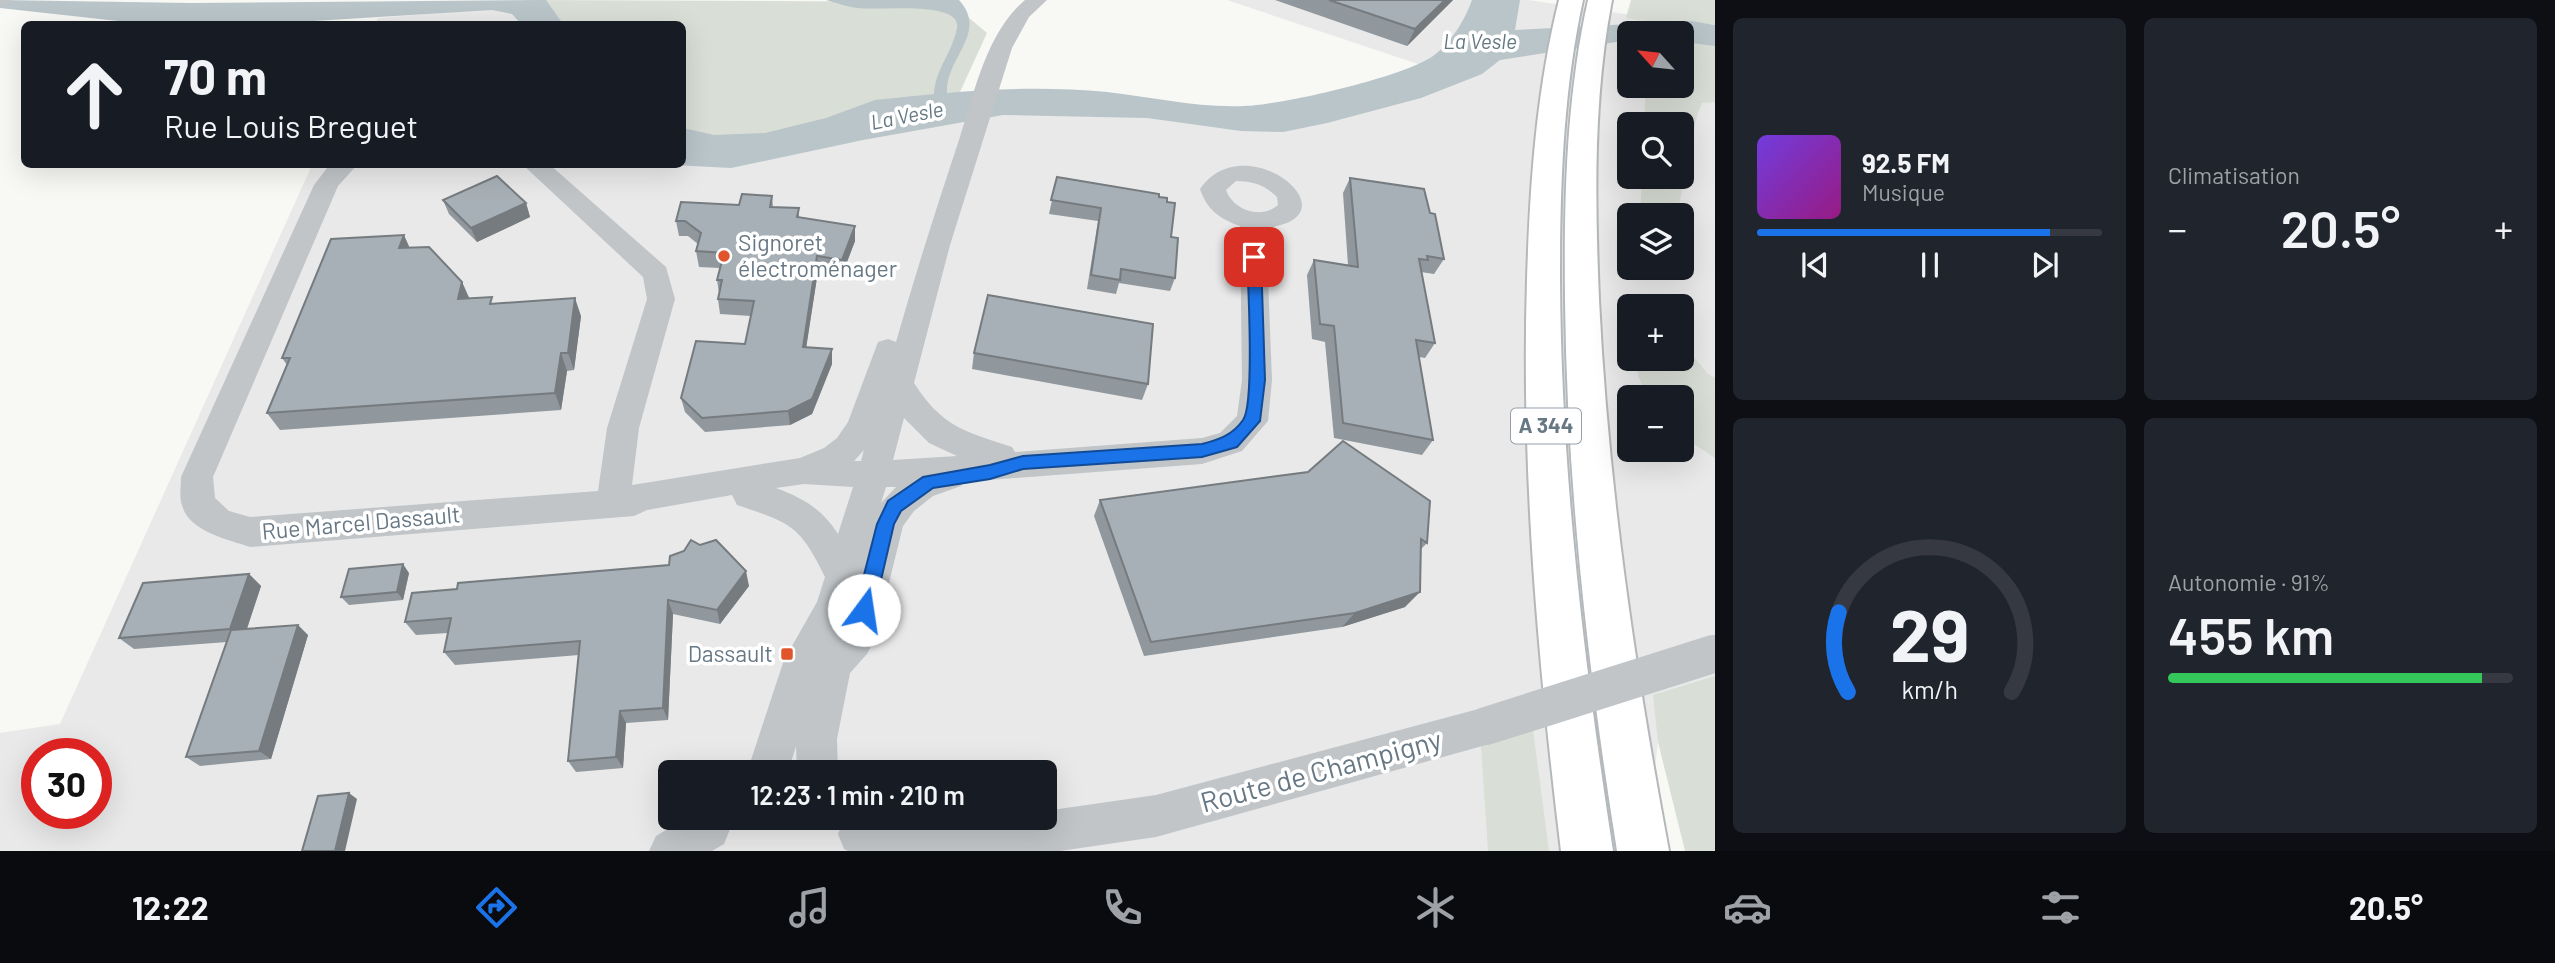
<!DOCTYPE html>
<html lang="fr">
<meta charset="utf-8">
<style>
body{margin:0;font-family:Barlow,sans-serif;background:#20242c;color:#f1f3f6;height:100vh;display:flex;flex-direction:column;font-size:26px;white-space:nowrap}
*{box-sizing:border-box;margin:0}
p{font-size:23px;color:#9ea1a6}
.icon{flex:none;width:38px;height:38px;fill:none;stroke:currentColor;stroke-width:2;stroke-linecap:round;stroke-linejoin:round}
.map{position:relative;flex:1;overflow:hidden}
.details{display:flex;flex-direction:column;gap:18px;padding:18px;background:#0d0f14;width:840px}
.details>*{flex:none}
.hud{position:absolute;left:21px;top:21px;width:665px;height:147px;border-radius:10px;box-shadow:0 7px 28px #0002;background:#171b24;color:#f1f3f6;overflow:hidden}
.needle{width:46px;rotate:297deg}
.fabs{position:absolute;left:1617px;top:21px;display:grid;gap:14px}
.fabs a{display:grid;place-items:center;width:77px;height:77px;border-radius:10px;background:#171b24;box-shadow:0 7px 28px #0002;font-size:35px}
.speed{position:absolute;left:21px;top:738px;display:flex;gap:14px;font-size:35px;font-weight:700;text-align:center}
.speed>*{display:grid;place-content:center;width:91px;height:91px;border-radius:50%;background:#171b24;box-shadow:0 7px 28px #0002;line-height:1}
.speed .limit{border:10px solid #d22;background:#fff;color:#111}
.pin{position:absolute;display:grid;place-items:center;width:60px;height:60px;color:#fff;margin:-30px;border-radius:14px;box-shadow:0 4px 10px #0006}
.me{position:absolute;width:77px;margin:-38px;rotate:14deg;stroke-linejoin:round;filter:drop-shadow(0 0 5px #0008)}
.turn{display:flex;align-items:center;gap:24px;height:147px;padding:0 28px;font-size:32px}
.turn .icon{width:91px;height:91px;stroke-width:2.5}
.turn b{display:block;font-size:49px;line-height:60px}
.big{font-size:52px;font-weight:600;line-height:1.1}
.details .card{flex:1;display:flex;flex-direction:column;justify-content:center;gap:10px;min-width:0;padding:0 24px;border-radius:10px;background:#20242c}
.details .dial{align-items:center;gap:0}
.dial svg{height:182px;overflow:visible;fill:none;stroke:#363941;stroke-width:7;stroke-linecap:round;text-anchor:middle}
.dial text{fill:#f1f3f6;stroke:none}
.song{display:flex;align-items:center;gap:21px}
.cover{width:84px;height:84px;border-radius:10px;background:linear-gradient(135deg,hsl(260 70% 55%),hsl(310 70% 35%))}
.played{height:7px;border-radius:4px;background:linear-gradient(90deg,#1a73e8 85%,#363941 85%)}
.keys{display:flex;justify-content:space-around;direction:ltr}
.heat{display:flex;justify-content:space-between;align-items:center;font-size:38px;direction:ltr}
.charge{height:10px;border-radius:5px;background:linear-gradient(90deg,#34c759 91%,#363941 0)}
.details .tiles{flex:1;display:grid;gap:18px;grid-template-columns:repeat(2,1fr)}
.trip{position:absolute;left:658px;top:760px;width:399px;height:70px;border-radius:10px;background:#171b24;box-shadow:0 7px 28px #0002;font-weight:600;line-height:70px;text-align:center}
.menu{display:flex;height:112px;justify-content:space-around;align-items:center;background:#090b0e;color:#9ea1a6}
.menu .icon{width:49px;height:49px}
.menu .current{color:#1a73e8}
.menu b{font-size:32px;color:#f1f3f6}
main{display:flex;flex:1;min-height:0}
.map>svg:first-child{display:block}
.built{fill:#e8e9e8;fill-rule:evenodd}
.green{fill:#d9ded6}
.water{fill:#b9c5c9}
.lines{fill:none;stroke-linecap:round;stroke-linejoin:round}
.highway-casing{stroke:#b4b8bb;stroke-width:4}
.minor{fill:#c1c5c8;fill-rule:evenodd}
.highway{fill:#fff;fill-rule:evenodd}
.minor-bridge{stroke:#c1c5c8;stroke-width:38}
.wall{fill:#90979d}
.shaded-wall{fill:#757b7f}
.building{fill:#a7b0b6;stroke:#757b7f;stroke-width:2}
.route{fill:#1a73e8;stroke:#114b97;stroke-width:2}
.poi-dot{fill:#e0552c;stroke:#fff;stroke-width:2.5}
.labels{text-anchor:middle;stroke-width:7;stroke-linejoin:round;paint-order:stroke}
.far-water-label{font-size:21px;font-style:italic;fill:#637981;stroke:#fff}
.shield{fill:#fff;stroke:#95a0aa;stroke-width:2}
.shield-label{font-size:21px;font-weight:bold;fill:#677885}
.poi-label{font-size:23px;fill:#677885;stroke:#fff;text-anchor:start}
.street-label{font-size:23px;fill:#677885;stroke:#fff}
.near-street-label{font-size:28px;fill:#677885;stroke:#fff}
</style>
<main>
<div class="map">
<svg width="1715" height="851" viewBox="0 0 1715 851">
<rect width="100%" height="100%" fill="#f8f8f5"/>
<g class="built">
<path d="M1227 0H1528L1715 27V715L1658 742 1645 851H0V733L60 724 312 165 682 164 1081 99 1269 113 1427 67ZM1629 33H1682V86H1629ZM1629 124H1682V177H1629ZM1629 215H1682V268H1629ZM1629 306H1682V359H1629ZM1629 397H1682V450H1629ZM37 754H96V814H37ZM670 772H1045V817H670Z"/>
<polygon points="512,7 531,24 375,24 378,18"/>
</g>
<g class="green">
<polygon points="525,0 950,2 987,33 949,116 683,156 682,24 531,24"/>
<path d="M1631 0H1715V25C1685 20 1656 25 1626 18Z"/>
<polygon points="1682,42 1715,46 1715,102 1702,103 1697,115 1677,215 1640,215 1642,177 1682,177 1682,124 1644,124 1646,86 1682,86"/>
<polygon points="1682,343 1708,374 1715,378 1715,458 1682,436 1682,397 1646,397 1635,366 1636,359 1682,359"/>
<polygon points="1715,676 1715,851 1685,851 1658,742 1653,695"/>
<polygon points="1533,730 1549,851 1488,851 1481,746"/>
</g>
<g class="water">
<polygon points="0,0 190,3 546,0 563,24 521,24 512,14 492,10 265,24 140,22 115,24 118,21 0,8"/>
<path d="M826 0H959C989 33 945 58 947 93 1000 88 1054 87 1107 92 1152 97 1198 108 1244 106 1283 105 1403 77 1433 56 1451 43 1465 20 1472 0H1520L1515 30 1691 21 1715 25V46L1682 42V33H1629V40L1500 60 1482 74 1421 98 1327 123 1283 132 1241 131 1147 118 1003 115 863 140 731 168 673 165 682 164 683 128 714 135 765 133 826 118 875 100 934 94C935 70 953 51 957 28 962 0 879 11 858 8 847 7 837 3 826 0Z"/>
</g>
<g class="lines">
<g class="highway-casing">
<g id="highway">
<path d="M1559 0H1583C1563 92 1560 186 1560 280 1561 472 1584 662 1613 851H1561C1538 661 1521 471 1527 279 1530 185 1536 92 1559 0Z"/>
<path d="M1588 0H1612C1593 99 1595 200 1599 300 1608 486 1635 669 1669 851H1617C1588 669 1567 486 1565 301 1564 200 1566 99 1588 0Z"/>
</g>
</g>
<g class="minor">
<polygon points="0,0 12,0 9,4 0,7"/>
<path d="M1025 0H1047L1029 17 1012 48 950 245 914 383C942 427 966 432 1012 447L1015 452 1202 438 1220 433 1237 416 1242 380 1240 226C1220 219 1207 210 1200 189 1245 123 1360 217 1266 228L1272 380 1268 421 1242 451 1202 464 963 482 961 486 933 496 914 511 903 526 875 639 867 654 850 673 837 739 838 772H797L796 746 788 772H747L784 660 817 602 825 577C799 524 790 523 737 505L732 495 647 510 634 516 250 547C227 539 189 532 182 505 179 497 181 486 181 477L314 185 330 164H358L338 186 213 477 215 498 229 511 250 517 598 491 607 428 647 299 643 277 522 164H549L666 267 675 299 639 428 632 485 800 458 824 448 837 438 848 422 878 342 888 339 896 342C915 275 936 209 958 143 974 95 985 34 1025 0ZM1236 181C1252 181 1265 185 1277 197L1278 205C1261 220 1233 210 1226 190ZM904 418 929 443 957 456 893 460ZM864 450 861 461H854ZM804 484 853 487 838 534C822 509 803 498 776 488ZM886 487H896L881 503Z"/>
<polygon points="1486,707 1500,712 1506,726 1500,740 1486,745 1156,837 1060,851 848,851 844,849 838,834 844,819 848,817 878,817 921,828 997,817 1045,817 1045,811 1156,795"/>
<polygon points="688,817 725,817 730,829 724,844 712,851 649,851 656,836"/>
</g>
<use href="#highway" class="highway"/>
<polyline class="minor-bridge" points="1486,726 1713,654"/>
</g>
<g class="wall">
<polygon points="1275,0 1453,0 1407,46"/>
<polygon points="1057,177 1159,197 1167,202 1175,278 1170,291 1119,283 1116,294 1087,289 1098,221 1049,214"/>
<polygon points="1350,178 1430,213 1444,259 1434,274 1421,272 1435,343 1425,358 1419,357 1433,440 1422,455 1334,438 1325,342 1312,339 1307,275 1314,260 1348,265 1343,193"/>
<polygon points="772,196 773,207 799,208 799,217 855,241 842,275 818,271 806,347 832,349 832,364 812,414 790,425 705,432 685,412 681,398 745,344 751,316 720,314 718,299 719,293 717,280 720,268 699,267 696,251 698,244 688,236 679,236 676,221"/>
<polygon points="443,200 526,203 530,217 477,242 449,214"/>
<polygon points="410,248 462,282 469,298 495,304 581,316 574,370 567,371 561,410 280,430 267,413 287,365 282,358"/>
<polygon points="974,353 1148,384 1142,400 972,369"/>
<polygon points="1308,472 1427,543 1421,549 1405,607 1342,627 1144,656 1094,516 1100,500"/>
<polygon points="700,545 749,586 720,624 673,614 668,720 626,723 623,768 576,772 568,761 579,655 455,665 444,652 448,633 416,635 405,622 457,589 669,565"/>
<polygon points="409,573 403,600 349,605 341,597"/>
<polygon points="249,574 261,586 247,629 308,635 271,759 200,766 186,757 227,642 134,649 119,638"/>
</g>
<g class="shaded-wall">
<polygon points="1445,0 1453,0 1407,46 1415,29"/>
<polygon points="526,203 530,217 477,242 471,228"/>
<polygon points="855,226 855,241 842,275 842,260"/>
<polygon points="404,235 412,253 399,248"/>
<polygon points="817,256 818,271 804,362 803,347"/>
<polygon points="462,282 470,300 458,299"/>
<polygon points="575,298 581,316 574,370 568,353"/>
<polygon points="832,349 832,364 812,414 790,425 788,411"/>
<polygon points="561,353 567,371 561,410 555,393"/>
<polygon points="403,564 409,573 403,600 397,592"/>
<polygon points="746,571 749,586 720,624 717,610"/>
<polygon points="249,574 261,586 243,640 230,629"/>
<polygon points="1420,592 1405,607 1342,627 1355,613"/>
<polygon points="668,600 673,614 668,720 663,708"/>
<polygon points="298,625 308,635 271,759 259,751"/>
<polygon points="620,711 626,723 623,768 616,757"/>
<polygon points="349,793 357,799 345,851 335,851"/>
</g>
<g class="building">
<polygon points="1329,0 1445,0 1415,29"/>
<polygon points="497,176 526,203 471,228 443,200"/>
<polygon points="1057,177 1159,194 1159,197 1167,198 1167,202 1175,203 1171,237 1178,238 1175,278 1121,269 1120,280 1091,275 1101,208 1051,200"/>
<polygon points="1350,178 1424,189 1430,213 1435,214 1444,259 1427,256 1428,260 1419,259 1435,343 1416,340 1433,440 1343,423 1334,326 1320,324 1314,260 1358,267"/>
<polygon points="742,194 772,196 770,207 799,208 797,217 855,226 842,260 817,256 803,347 832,349 812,399 788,411 702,418 681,398 696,341 745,344 754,301 718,299 722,280 717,280 724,253 696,251 701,233 685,221 676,221 681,202 739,205"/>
<polygon points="404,235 399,248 429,247 462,282 458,299 492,297 490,304 575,298 568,353 561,353 555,393 267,413 290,358 282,358 331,239"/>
<polygon points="988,295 1153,324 1148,384 974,353"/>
<polygon points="1343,441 1430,501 1427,543 1421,539 1420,592 1355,613 1151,642 1100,500 1308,472"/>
<polygon points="691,540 700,545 716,540 746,571 717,610 668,600 663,708 620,711 616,757 568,761 580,641 444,652 451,618 405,622 412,593 457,589 458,583 669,565 670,556 684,551"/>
<polygon points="403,564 397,592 341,597 349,569"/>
<polygon points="249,574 230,629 119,638 143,583"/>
<polygon points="298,625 259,751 186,757 231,630"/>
<polygon points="349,793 335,851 302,851 318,796"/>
</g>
<path class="route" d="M1254 253 1261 257 1265 380 1260 421 1237 447 1202 457 1023 469 990 479 933 488 901 511 894 524 874 610 871 616 864 618 858 616 855 610 877 524 888 501 923 477 990 465 1023 456 1202 444C1218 440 1233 435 1243 420 1255 404 1248 284 1247 257Z"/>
<g class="poi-dot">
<circle cx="724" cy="256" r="7"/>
<rect x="780" y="647" width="14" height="14" rx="3.5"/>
</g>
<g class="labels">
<g class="far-water-label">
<text x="1480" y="49">La Vesle</text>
<text transform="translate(907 116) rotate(-11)" y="7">La Vesle</text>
</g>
<rect class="shield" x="1511" y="408.5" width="70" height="35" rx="5"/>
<g class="shield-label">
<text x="1546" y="433">A 344</text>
</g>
<g class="poi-label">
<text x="738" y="251">Signoret<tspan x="738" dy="26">électroménager</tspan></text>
<text x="773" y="662" text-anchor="end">Dassault</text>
</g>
<g class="street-label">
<text transform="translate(361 523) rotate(-5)" y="8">Rue Marcel Dassault</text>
</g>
<g class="near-street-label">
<text transform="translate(1321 771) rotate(-15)" y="10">Route de Champigny</text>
</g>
</g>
</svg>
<div class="fabs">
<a><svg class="needle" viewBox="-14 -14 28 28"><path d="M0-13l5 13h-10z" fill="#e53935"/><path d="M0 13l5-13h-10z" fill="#9ea1a6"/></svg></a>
<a><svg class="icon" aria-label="search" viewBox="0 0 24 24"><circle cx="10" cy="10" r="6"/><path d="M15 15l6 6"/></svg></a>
<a><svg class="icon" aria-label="layers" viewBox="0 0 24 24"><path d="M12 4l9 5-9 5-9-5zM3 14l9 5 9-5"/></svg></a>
<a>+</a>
<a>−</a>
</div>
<div class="speed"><div class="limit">30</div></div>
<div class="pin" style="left:1254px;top:257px;background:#d93025"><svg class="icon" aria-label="arrive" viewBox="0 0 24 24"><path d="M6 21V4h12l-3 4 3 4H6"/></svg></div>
<svg class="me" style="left:864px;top:610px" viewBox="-20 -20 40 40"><circle r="19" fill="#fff"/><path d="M0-13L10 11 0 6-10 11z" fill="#1a73e8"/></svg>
<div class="trip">12:23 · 1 min · 210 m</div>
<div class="hud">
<div class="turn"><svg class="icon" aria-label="ahead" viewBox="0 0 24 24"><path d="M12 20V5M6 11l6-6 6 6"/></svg><div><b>70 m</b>Rue Louis Breguet</div></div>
</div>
</div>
<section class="details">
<div class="tiles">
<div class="card">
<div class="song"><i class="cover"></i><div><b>92.5 FM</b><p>Musique</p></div></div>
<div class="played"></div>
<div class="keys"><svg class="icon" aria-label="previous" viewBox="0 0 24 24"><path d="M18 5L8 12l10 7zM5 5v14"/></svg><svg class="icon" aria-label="pause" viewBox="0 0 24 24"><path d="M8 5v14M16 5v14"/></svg><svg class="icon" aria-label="next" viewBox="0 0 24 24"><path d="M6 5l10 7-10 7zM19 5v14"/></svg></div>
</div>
<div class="card"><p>Climatisation</p>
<div class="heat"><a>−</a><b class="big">20.5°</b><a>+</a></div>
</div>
<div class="card dial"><svg viewBox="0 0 100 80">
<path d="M14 69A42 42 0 1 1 86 69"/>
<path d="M14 69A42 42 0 0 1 10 34" stroke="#1a73e8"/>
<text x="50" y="56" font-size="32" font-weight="700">29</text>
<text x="50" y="72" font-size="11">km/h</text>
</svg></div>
<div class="card"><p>Autonomie · 91%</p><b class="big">455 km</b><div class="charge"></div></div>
</div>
</section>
</main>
<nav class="menu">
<b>12:22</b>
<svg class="icon current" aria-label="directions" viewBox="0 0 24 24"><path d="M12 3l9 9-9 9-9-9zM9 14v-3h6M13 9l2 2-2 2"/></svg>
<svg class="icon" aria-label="music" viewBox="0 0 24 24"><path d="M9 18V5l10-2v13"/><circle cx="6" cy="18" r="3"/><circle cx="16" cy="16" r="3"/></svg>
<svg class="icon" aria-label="phone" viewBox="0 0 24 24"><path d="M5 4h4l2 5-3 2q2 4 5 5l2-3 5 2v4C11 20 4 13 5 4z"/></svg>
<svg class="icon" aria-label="climate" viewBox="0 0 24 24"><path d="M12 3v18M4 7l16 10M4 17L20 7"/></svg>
<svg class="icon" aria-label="car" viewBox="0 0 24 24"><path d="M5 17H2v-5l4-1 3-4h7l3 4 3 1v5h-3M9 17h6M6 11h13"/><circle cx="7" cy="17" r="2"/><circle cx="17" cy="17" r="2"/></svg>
<svg class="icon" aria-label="filters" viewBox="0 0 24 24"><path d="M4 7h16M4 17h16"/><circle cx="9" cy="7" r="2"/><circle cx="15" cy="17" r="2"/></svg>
<b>20.5°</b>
</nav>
